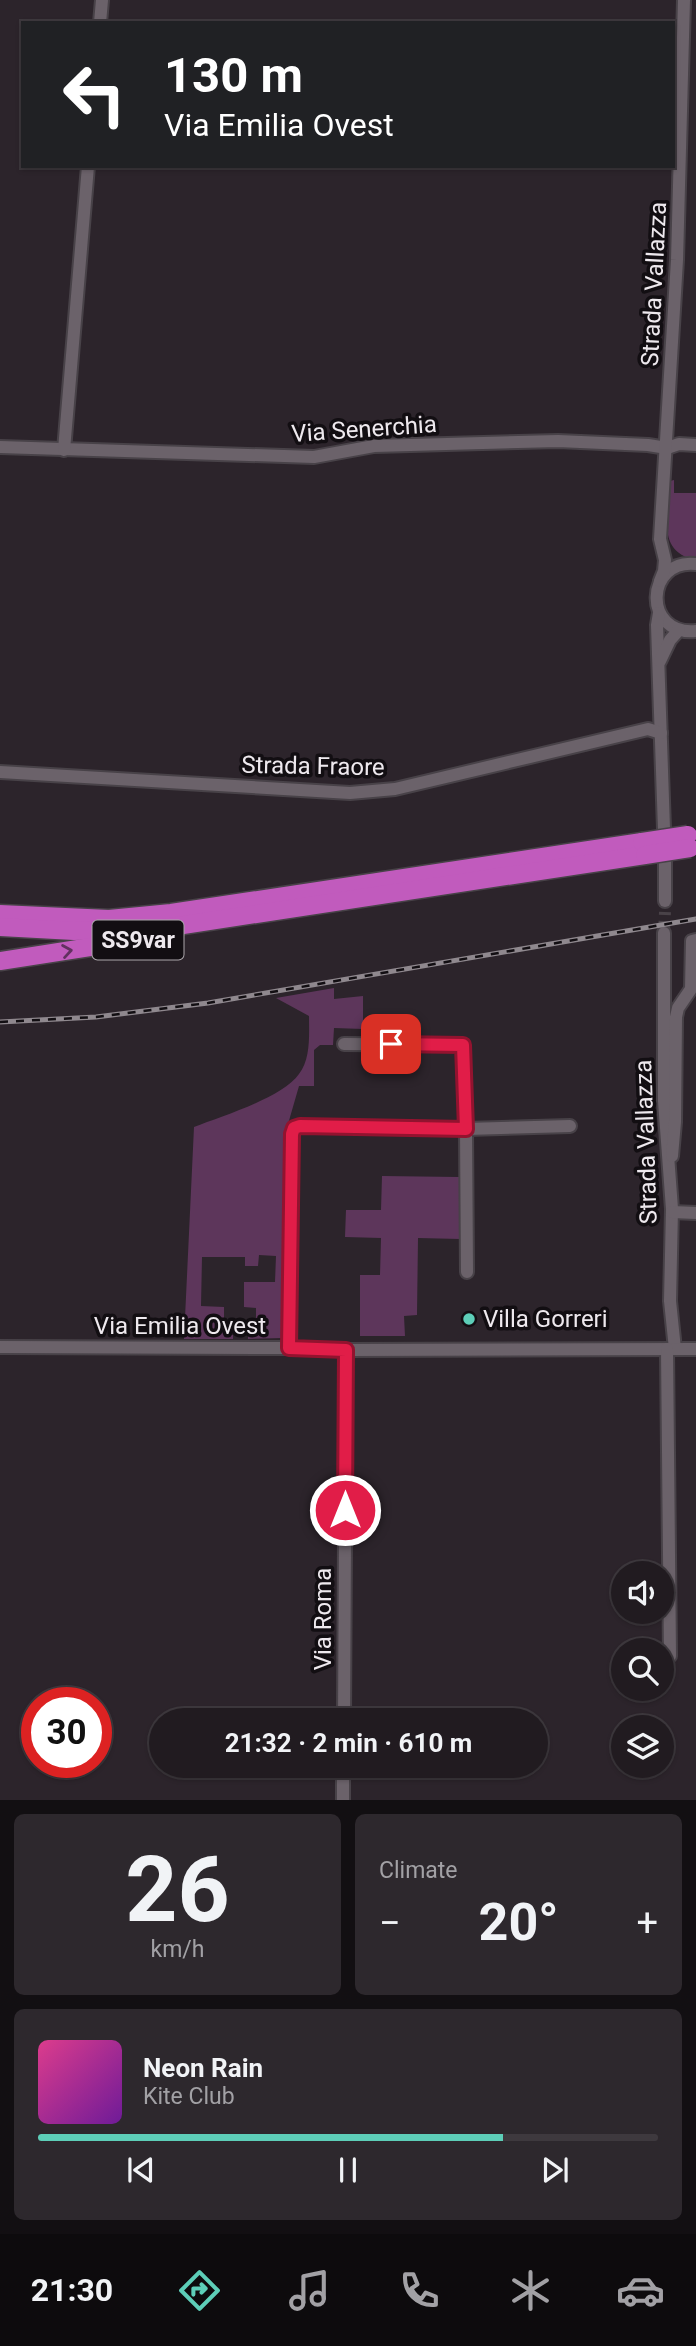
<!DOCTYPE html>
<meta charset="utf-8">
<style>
body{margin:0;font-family:Roboto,sans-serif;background:#2d282d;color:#f1f3f6;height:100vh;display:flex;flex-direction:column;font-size:26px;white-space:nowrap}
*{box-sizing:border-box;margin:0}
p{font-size:23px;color:#a2a1a5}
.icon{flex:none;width:38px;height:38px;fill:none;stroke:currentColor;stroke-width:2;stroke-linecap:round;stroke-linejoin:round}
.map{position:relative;height:1800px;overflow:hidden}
.side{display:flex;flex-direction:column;gap:14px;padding:14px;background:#120f12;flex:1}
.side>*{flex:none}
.hud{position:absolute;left:21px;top:21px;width:654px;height:147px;border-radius:0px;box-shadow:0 2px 5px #0004,0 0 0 2px #3e393e;background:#202124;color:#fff;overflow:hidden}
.tools{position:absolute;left:611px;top:1561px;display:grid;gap:14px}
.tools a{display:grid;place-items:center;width:63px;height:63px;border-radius:50%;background:#211b20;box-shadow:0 2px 5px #0004,0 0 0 2px #3e393e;font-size:35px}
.speed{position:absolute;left:21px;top:1687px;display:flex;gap:14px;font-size:35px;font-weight:700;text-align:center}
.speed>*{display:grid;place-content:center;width:91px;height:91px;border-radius:50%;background:#211b20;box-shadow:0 2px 5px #0004,0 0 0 2px #3e393e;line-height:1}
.speed .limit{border:10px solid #d22;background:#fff;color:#111}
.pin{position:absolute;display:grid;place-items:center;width:60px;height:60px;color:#fff;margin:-30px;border-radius:14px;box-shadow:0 4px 10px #0006}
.me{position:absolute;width:77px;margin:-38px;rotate:0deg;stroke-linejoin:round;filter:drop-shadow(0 0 5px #0008)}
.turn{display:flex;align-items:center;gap:24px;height:147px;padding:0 28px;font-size:32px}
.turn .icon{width:91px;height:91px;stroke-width:2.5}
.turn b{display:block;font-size:49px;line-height:60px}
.big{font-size:52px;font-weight:700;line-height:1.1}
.side .widget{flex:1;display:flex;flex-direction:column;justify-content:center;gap:10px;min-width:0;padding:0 24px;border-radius:10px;background:#2d282d}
.side .dial{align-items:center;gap:0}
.dial b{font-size:91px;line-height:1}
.song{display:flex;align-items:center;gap:21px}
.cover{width:84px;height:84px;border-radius:10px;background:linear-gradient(135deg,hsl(330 70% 55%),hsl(280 70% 35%))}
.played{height:7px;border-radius:4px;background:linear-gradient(90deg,#5dceb8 75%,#3e393e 75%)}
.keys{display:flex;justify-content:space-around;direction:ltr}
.heat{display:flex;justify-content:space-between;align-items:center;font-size:38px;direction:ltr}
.side .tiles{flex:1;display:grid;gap:14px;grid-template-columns:1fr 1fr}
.widget:last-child{grid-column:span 2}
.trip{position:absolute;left:149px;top:1708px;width:399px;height:70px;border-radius:35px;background:#211b20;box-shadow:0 2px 5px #0004,0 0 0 2px #3e393e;font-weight:700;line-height:70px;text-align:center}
.tab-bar{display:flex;height:112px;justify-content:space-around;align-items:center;background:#0d0b0d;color:#a2a1a5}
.tab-bar .icon{width:49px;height:49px}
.tab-bar .current{color:#5dceb8}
.tab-bar b{font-size:32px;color:#f1f3f6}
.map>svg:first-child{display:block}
.green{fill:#5d365b}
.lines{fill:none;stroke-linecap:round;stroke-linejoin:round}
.minor-tunnel{stroke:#494248;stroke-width:12;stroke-dasharray:12 6;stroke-linecap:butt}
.minor-casing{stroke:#484248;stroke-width:16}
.highway-casing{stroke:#484248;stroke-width:21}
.minor{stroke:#6b626a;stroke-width:12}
.highway{stroke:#c15bbd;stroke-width:18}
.rail-casing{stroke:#8f888e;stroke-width:5}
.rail{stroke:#120e12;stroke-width:2.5;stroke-dasharray:8;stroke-linecap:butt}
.highway-bridge-casing{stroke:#484248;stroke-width:21;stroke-linecap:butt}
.highway-bridge{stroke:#c15bbd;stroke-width:18}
.oneway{stroke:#61315f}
.route-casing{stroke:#92132f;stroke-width:18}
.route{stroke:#e11d48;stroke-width:12}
.poi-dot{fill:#5dceb8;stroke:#120e12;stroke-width:2.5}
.labels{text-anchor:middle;stroke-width:7;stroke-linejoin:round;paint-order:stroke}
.shield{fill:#120e12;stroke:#aca7ac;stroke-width:2}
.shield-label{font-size:23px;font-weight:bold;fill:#eee9ee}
.street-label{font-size:24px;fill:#eee9ee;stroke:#120e12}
.poi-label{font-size:24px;fill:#eee9ee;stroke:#120e12;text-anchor:start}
</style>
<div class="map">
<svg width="696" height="1800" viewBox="0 0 696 1800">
<rect width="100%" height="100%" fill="#2c242b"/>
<g class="green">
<path d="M674 480V493H696V560C657 552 668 517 669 487L670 481Z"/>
<path d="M334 988V999L363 996V1029L334 1028 333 1045H320L314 1050V1086H299L286 1131 282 1338 248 1339V1335H256V1308L244 1307V1282H275L276 1256 259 1255 258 1266H245V1257H202L201 1306 224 1307V1335H233V1339H184L194 1127C222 1116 282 1098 299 1074 311 1059 309 1034 309 1016L276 998Z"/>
<polygon points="382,1176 459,1177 461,1179 460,1239 418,1238 417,1315 404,1316 405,1336 360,1336 360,1275 380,1275 381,1238 345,1237 346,1210 381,1210"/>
</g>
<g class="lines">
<polyline class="minor-tunnel" points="664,933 665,912"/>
<g class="minor-casing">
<g id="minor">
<polyline points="100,23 102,0"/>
<polyline points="0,447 314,457 374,446 558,441 648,445 667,448 679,444 696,445"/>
<polyline points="64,450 88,166"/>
<path d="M696 564C645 558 642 636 696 631"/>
<polyline points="660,581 664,571 665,560 660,539 677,260 684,0"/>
<polyline points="659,613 657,625 664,829"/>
<polyline points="660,661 670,640 679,630"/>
<polyline points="0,772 350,793 395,789 648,729 661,733"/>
<polyline points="665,901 665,861"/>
<polyline points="664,933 664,1101 672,1209 670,1301 675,1349"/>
<polyline points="672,1156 675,1122 676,1017 678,1008 691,989 692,941 696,940"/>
<polyline points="672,1212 696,1213"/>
<polyline points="467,1272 466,1129 570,1126"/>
<polyline points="0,1347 289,1348 346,1350 696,1349"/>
<polyline points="289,1348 292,1134 294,1128 300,1126 466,1129 463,1045 344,1044"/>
<polyline points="667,1349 670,1656"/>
<polyline points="344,1720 346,1350"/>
<polyline points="343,1800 343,1766"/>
</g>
</g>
<g class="highway-casing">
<g id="highway">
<polyline points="0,914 109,919 171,913 642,842"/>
<polyline points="0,927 74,931 157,929 645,855"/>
<polyline points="0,961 148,938"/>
</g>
</g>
<use href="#minor" class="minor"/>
<use href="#highway" class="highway"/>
<g class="rail-casing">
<polyline id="rail" points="0,1022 96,1017 208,1003 696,919"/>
</g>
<use href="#rail" class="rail"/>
<g class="highway-bridge-casing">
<g id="highway-bridge">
<polyline points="642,842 688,835"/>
<polyline points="645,855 690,848"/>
</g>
</g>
<use href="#highway-bridge" class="highway-bridge"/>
</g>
<defs><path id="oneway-chevron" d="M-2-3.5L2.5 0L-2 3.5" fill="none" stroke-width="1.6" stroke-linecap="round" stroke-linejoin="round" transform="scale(1.75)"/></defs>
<use class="oneway" href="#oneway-chevron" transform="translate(67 951) rotate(-9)"/>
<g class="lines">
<g class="route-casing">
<polyline id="route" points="345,1510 346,1350 289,1348 292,1134 294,1128 300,1126 466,1129 463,1045 391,1044"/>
</g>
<use href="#route" class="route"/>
</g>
<circle class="poi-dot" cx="469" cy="1319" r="7"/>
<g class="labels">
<rect class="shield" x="92.5" y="920.5" width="91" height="39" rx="5"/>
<g class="shield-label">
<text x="138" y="948">SS9var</text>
</g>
<g class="street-label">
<text transform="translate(654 284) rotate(-87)" y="8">Strada Vallazza</text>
<text transform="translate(364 429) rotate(-4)" y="8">Via Senerchia</text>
<text transform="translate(313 766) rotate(1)" y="8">Strada Fraore</text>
<text transform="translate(646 1142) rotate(-92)" y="8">Strada Vallazza</text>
<text x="180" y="1334">Via Emilia Ovest</text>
<text transform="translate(323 1619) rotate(-90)" y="8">Via Roma</text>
</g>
<g class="poi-label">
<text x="483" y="1327">Villa Gorreri</text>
</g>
</g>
</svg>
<div class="tools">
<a><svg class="icon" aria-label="sound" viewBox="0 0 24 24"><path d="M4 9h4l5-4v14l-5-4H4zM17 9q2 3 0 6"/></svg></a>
<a><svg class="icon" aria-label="search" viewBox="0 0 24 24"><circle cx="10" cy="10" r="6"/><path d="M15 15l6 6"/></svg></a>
<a><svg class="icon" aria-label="layers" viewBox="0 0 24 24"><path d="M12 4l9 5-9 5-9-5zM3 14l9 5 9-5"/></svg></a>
</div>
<div class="speed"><div class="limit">30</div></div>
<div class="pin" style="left:391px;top:1044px;background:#d93025"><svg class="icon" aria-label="arrive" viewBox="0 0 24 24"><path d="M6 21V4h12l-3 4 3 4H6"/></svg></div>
<svg class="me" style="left:345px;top:1510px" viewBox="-20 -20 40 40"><circle r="17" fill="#e11d48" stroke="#fff" stroke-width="3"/><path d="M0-11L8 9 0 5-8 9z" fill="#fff"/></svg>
<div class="trip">21:32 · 2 min · 610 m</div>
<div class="hud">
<div class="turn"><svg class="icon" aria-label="left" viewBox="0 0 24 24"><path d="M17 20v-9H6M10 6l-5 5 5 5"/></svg><div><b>130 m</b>Via Emilia Ovest</div></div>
</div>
</div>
<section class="side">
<div class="tiles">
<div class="widget dial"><b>26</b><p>km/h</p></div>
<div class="widget"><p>Climate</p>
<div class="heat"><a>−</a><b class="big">20°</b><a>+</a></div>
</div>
<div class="widget">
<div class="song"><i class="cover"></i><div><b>Neon Rain</b><p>Kite Club</p></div></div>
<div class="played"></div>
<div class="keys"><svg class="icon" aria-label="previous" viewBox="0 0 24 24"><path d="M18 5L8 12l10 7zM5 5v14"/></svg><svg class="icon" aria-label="pause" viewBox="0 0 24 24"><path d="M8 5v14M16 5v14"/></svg><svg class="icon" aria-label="next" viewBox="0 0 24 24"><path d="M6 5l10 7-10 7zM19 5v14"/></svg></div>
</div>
</div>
</section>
<nav class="tab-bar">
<b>21:30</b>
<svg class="icon current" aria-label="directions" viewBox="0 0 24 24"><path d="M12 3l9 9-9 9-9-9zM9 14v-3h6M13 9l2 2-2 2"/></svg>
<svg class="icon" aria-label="music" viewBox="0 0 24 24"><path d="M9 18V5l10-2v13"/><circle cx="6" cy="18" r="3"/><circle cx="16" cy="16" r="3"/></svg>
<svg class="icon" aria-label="phone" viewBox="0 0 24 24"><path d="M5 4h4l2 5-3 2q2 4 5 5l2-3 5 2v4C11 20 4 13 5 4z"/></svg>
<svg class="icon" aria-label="climate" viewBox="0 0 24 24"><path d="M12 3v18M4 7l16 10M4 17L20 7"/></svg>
<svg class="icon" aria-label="car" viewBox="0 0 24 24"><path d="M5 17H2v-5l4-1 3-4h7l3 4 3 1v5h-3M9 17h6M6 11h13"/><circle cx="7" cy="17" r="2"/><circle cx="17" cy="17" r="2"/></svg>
</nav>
